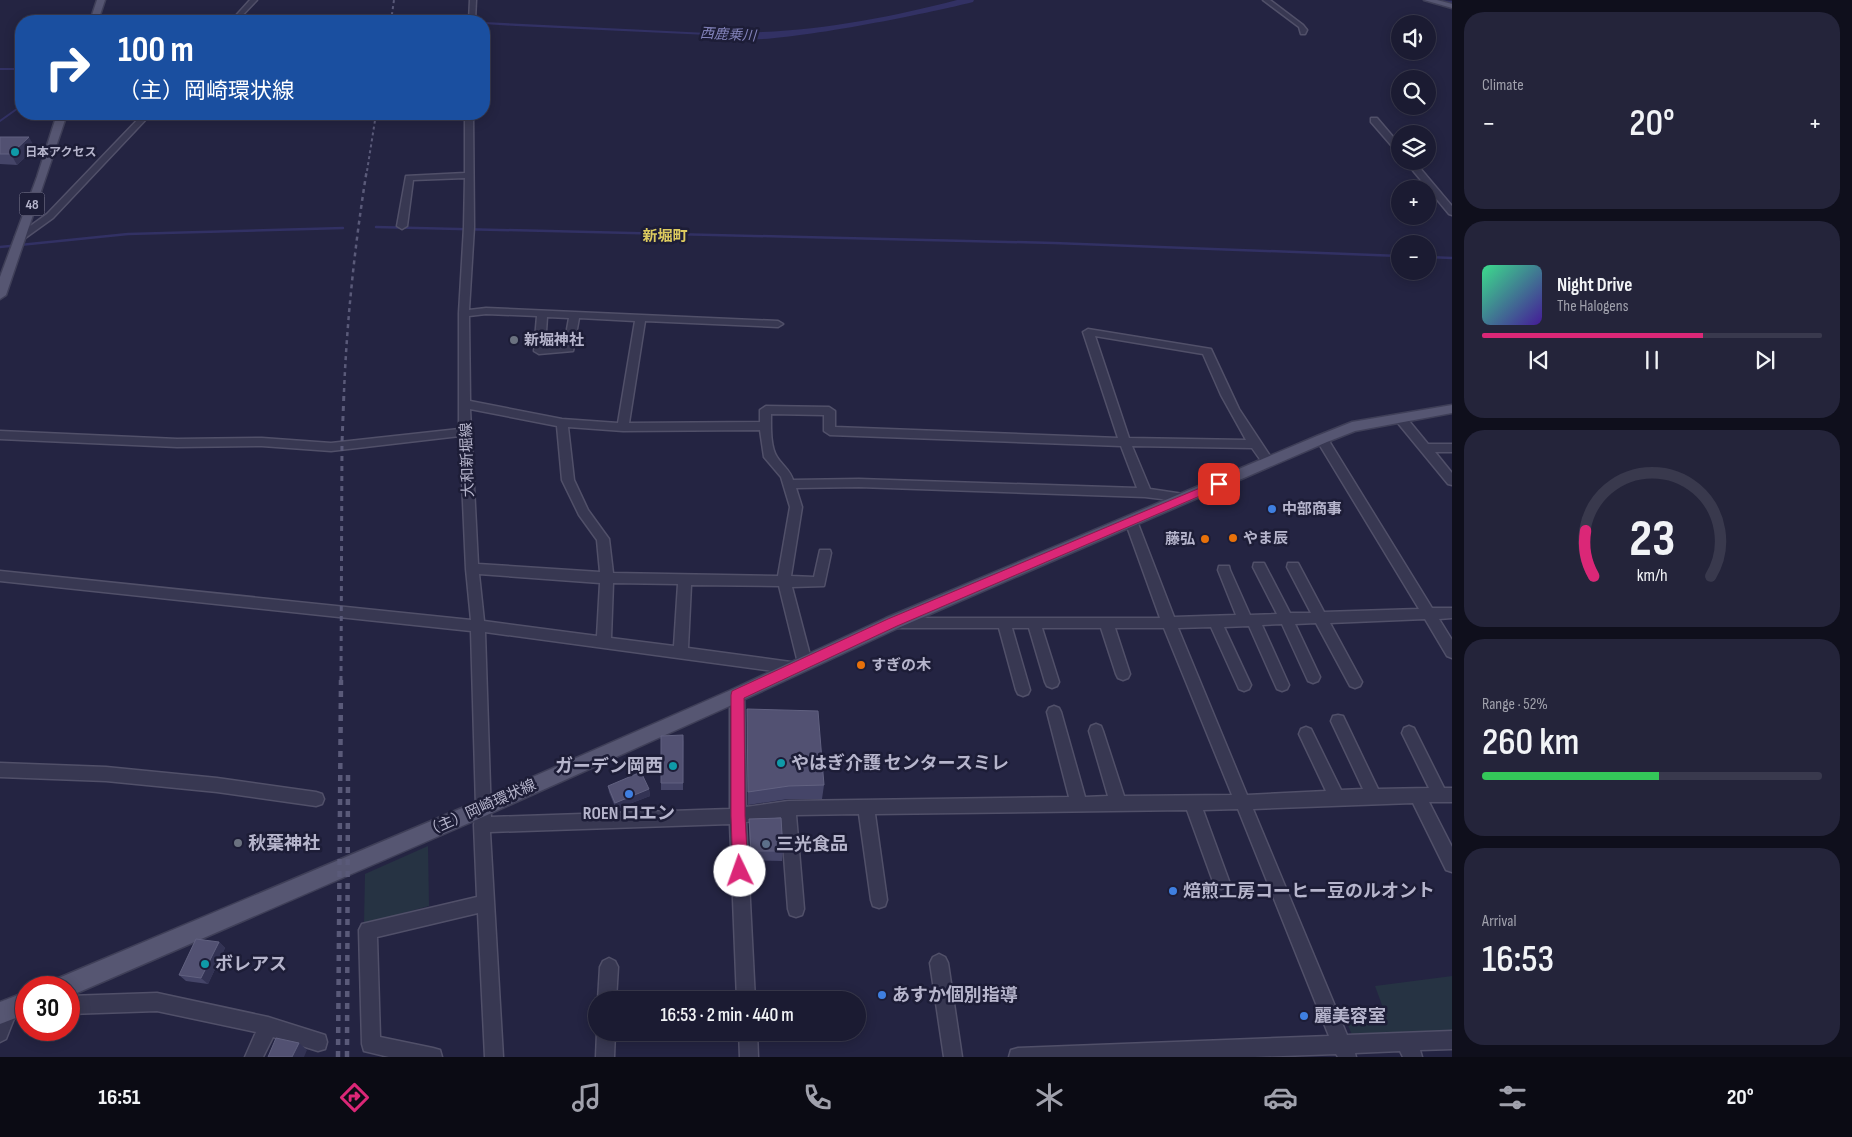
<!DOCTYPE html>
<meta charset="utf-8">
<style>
body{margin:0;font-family:"Sofia Sans Condensed","Noto Sans JP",sans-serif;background:#24243a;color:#f1f3f6;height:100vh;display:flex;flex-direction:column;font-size:19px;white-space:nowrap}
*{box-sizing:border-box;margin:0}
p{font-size:16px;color:#a0a1ac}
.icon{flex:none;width:28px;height:28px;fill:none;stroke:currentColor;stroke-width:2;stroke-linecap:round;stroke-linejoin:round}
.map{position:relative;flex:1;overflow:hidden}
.details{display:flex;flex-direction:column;gap:12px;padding:12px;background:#0f0f1c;width:400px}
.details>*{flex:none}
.banner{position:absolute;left:15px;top:15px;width:475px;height:105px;border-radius:20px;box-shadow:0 2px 12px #0003,0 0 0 1px #39394d;background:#1a4fa0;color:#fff;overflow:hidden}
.fabs{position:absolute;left:1391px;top:15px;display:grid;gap:10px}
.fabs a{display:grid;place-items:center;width:45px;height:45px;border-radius:50%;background:#1b1b32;box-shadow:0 2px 12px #0003,0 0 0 1px #39394d;font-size:25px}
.speed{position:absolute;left:15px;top:976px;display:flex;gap:10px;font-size:25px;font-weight:700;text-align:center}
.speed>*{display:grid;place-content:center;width:65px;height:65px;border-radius:50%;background:#1b1b32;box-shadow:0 2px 12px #0003,0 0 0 1px #39394d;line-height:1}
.speed .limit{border:8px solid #d22;background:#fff;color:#111}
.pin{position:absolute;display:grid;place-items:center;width:42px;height:42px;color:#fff;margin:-21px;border-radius:10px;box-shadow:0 2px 8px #0006}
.me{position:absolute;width:55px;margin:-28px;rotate:357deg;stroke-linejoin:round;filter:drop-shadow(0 0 4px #0008)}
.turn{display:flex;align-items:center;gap:18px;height:105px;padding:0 20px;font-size:22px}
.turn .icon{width:65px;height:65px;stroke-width:2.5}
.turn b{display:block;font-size:35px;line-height:42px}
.big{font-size:38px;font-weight:600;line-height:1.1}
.details .tile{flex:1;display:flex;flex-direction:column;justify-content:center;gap:8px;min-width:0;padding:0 18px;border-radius:20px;background:#24243a}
.details .dial{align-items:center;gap:0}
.dial svg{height:130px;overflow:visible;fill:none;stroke:#39394d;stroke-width:7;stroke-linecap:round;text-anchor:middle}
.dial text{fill:#f1f3f6;stroke:none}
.song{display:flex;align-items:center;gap:15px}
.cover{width:60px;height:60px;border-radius:8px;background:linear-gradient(135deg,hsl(150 70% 55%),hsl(260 70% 35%))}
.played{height:5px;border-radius:2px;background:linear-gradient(90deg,#db2777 65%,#39394d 65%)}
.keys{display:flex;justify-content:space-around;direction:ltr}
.heat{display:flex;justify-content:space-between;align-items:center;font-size:28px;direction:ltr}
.charge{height:8px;border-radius:4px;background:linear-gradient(90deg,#34c759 52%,#39394d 0)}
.trip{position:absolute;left:588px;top:991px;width:278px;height:50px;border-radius:25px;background:#1b1b32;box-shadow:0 2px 12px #0003,0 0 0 1px #39394d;font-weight:600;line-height:50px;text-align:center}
.menu{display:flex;height:80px;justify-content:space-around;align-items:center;background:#0b0b14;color:#a0a1ac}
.menu .icon{width:35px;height:35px}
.menu .active{color:#db2777}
.menu b{font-size:22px;color:#f1f3f6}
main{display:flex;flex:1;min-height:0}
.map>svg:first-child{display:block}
.green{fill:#263343}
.water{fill:#323164}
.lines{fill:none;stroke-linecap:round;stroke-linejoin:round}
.stream-far1{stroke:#323164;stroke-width:2}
.stream{stroke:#323164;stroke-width:2.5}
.river{fill:#323164;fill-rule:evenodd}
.minor-casing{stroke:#515069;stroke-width:3}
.major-casing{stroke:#3f3f58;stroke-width:3}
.minor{fill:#383852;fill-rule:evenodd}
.major{fill:#565672;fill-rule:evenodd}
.rail-far3{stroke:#5a5a79;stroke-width:2;stroke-dasharray:3 3;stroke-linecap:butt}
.rail-far2{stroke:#5a5a79;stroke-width:2.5;stroke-dasharray:4 4;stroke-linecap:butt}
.rail-far1{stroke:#5a5a79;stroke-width:3;stroke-dasharray:5 5;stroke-linecap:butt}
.rail{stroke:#5a5a79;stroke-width:4.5;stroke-dasharray:6 6;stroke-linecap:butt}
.wall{fill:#454568}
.shaded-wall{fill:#333354}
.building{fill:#525172;stroke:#616180}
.route{fill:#db2777;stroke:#8e194d}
.culture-dot{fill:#0f9aa8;stroke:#1d1d37;stroke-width:2}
.worship-dot{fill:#6b7280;stroke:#1d1d37;stroke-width:2}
.shop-dot{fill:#3f7fe0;stroke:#1d1d37;stroke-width:2}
.food-dot{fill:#e8710a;stroke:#1d1d37;stroke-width:2}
.service-dot{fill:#5c6f8a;stroke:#1d1d37;stroke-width:2}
.labels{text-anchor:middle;stroke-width:5;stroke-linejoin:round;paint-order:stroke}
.far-poi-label{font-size:12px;font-weight:bold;fill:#b6b5cc;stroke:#1d1d37;text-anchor:start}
.far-water-label{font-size:14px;font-style:italic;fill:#8282b9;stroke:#1d1d37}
.shield{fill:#1d1d37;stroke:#88879f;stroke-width:1}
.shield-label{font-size:14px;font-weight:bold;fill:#b6b5cc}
.far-quarter-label{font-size:15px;font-weight:bold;fill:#ddcb5f;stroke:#1d1d37}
.poi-label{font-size:15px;font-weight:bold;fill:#b6b5cc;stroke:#1d1d37;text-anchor:start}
.street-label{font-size:15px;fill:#b6b5cc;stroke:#1d1d37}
.near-poi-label{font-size:18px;font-weight:bold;fill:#b6b5cc;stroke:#1d1d37;text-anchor:start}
</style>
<main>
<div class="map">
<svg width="1452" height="1057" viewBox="0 0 1452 1057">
<rect width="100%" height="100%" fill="#242442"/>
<g class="green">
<polygon points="428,846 429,906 364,924 365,874"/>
<polygon points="1452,976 1452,1033 1352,1035 1344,1016 1386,1016 1375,986"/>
</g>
<polygon class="water" points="484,22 749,35 751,37 516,26 484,24"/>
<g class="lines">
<g class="stream-far1">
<polyline points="1440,1 1452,2"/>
<polyline points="0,69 21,69"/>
<polyline points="0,121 21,106"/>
</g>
<g class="stream">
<polyline points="376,227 1054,243 1400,256"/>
<polyline points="0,247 128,234 343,228"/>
<polyline points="1428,257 1452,258"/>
</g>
<path class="river" d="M957 0H974L973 2C939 11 738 54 719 35L724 32C798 35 885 19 957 0Z"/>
<g class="minor-casing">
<g id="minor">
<polygon points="250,0 257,0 237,21 231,21"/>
<polygon points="470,0 476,0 475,21 469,21"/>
<polygon points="1263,0 1270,0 1303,25 1307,30 1305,34 1301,34 1299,27"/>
<polygon points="143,114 151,114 53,218 21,241 15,241 15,237 47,214"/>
<path d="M465 114H473L474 227 469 310 486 308 778 321 783 324 778 327 645 321 629 423 760 422V410L766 406 829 407 835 411V427L1118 438 1083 332 1088 329 1211 349 1239 409 1274 462 1272 465H1264L1252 448 1132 446 1150 489 1190 495 1192 498 1186 502 1145 497 859 487 796 488 802 507 791 576 814 577 820 550H830L831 553 824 586 792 587 812 663 810 667 803 668 801 672 796 674 485 632 491 817 730 809V695L732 691 737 689 742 691 744 695 746 807 788 801 1069 797 1047 712 1049 708 1054 706 1059 708 1061 712 1085 797 1108 796 1089 731 1091 726 1096 724 1101 726 1103 731 1124 796 1232 795 1164 628H1115L1130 674 1128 678 1123 680 1118 678 1116 674 1101 628H1042L1059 682 1057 686 1052 688 1047 686 1045 682 1029 628H1012L1030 690 1028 694 1023 696 1018 694 1016 690 999 628H895L890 627 888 623 890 619 895 618H1160L1125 521 1127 518H1135L1137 521 1174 617 1236 615 1218 570 1219 566H1229L1230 570 1250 615 1277 614 1253 567 1254 563H1264L1290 613H1311L1287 567 1288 563H1298L1324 612 1419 609 1316 439 1322 435 1326 436 1432 608H1452V618L1439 619 1452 640V658L1447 656 1425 619 1330 623 1362 682 1360 686 1355 688 1350 686 1316 623 1295 624 1320 677 1318 681 1313 683 1308 681 1282 624 1262 625 1289 685 1287 689 1282 691 1277 689 1249 626 1224 627 1251 685 1249 689 1244 691 1239 689 1211 627 1178 628 1247 795 1326 791 1299 734 1301 729 1306 727 1311 729 1341 790 1363 789 1331 721 1333 716 1338 715 1343 716 1378 789 1429 788 1402 733 1404 728 1409 726 1414 728 1444 788H1452V802H1429L1452 847V872L1446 870 1413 803 1253 809 1347 1035 1452 1031V1049L1420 1050 1422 1057H1403L1400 1051 1355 1053 1356 1057H1338L1336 1054 1254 1057H1009L1011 1050 1018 1048 1329 1036 1238 809 1203 810 1229 881 1227 887 1221 889 1215 887 1187 810 875 814 887 900 885 906 879 908 873 906 871 900 859 814 796 815 804 909 802 915 796 917 790 915 788 909 781 817 746 822 755 1000H737L730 824 490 832 503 1057H485L478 913 377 937 380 1037 433 1048 440 1050 442 1057H389L364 1051 362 1044 359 930 362 924 477 897 474 825 476 807 471 631 0 581V571L471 620 466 569 460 436 331 451 262 446 177 447 0 439V431L177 439 262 438 331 443 459 429V313L464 227 465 178 413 180 407 226 402 229 397 226 406 176 465 173ZM486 314 537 316 534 351 539 354 573 351 579 318 635 321 618 423 562 419 470 401 469 316ZM547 317 569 318 564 346 545 347ZM1095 336 1203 354 1221 395 1246 440 1129 438ZM470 409 557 426 562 480 579 515 597 540 600 572 478 564ZM771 414 824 415V431L830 435 1121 446 1137 488 859 479 793 480C790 470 782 465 777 457 770 447 771 426 771 414ZM568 427 623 431 760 430 764 457 781 477 790 507 778 576 613 573 609 539 588 510 574 480ZM479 574 600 583 597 636 484 621ZM613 583 678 584 674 646 611 638ZM691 585 779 586 798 663 688 648Z"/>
<polygon points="1371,118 1377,118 1400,145 1400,152 1397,152 1371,122"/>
<polygon points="1405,161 1414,161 1452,206 1452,215 1449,214"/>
<polygon points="1401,415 1405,416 1428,444 1452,444 1452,452 1435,452 1452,473 1452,485 1448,484 1397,422 1395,419 1397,416"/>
<polygon points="0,763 106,767 217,778 316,792 322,794 324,799 322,804 316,806 217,792 106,781 0,777"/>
<polygon points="939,954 945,957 948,963 962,1057 944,1057 930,963 933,957"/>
<polygon points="609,958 615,961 618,967 616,1000 598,1000 600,967 603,961"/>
<polygon points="157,993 268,1017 325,1035 327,1042 325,1049 318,1051 273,1037 263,1057 245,1057 256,1032 157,1011 69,1014 69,996"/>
<polygon points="8,1002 14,1005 17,1011 6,1039 0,1042 0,1009 2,1005"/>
<polygon points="597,1032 615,1032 614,1057 596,1057"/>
<polygon points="739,1032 757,1032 758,1057 740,1057"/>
</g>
</g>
<g class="major-casing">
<g id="major">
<polygon points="97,0 105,0 98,21 90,21"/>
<polygon points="1424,0 1437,0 1452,4 1452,8"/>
<polygon points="57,114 67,114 6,295 0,299 0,277 37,177"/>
<polygon points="1452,405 1452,413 1355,431 1327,442 898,628 743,700 476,820 70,996 69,988 52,988 54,980 462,808 731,690 886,618 1317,436 1352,422"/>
<polygon points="26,992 26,1014 0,1024 0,1002"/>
</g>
</g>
<use href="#minor" class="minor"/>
<use href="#major" class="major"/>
<g class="rail-far3">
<polyline points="391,21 394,0"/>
<polyline points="367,171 376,114"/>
</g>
<path class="rail-far2" d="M344 392C347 318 355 243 367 169"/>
<polyline class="rail-far1" points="341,681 342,443 344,391"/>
<g class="rail">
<polyline points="338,1057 341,680"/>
<polyline points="347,1057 348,772"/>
</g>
</g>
<g class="wall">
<polygon points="0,137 35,148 17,165 0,164"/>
<polygon points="747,709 824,785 822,799 788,799 748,805"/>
<polygon points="683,735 683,790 661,790 661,783"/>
<polygon points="608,786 649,789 650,796 616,809 609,792"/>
<polygon points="749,819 783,851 782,861 750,860 749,828"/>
<polygon points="219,942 225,948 208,984 186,981 179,975"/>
</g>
<g class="shaded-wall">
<polygon points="29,137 35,148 17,165 11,154"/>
<polygon points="683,735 684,742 683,790"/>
<polygon points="649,789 650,796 616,809 615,803"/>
<polygon points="219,942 225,948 208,984 201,978"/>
<polygon points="299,1043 307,1050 304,1057 292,1057"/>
</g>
<g class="building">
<polygon points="0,137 29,137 11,154 0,154"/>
<polygon points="747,709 818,711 824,785 789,786 748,792"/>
<polygon points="683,735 683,783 661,783 661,736"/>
<polygon points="641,772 649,789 615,803 608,786"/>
<polygon points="781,818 783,851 751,851 749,819"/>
<polygon points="196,939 219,942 201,978 179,975"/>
<polygon points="276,1038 299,1043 292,1057 268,1057"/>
</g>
<polygon class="route" points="1219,480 1223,481 1224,484 1223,486 897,626 744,698 745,816 748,871 746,876 740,878 735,876 733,871 731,816 731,695 732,691 888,619"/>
<g class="culture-dot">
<circle cx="15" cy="152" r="5"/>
<circle cx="781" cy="763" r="5"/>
<circle cx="673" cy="766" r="5"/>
<circle cx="205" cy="964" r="5"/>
</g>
<g class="worship-dot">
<circle cx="514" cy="340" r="5"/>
<circle cx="238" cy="843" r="5"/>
</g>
<g class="shop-dot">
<circle cx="1272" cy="509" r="5"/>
<circle cx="629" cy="794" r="5"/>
<circle cx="1173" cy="891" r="5"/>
<circle cx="882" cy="995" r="5"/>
<circle cx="1304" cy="1016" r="5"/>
</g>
<g class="food-dot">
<circle cx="1233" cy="538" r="5"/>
<circle cx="1205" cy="539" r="5"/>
<circle cx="861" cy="665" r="5"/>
</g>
<circle class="service-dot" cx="766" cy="844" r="5"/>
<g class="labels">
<g class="far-poi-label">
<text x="25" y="156">日本アクセス</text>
</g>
<g class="far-water-label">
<text transform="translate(728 34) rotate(3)" y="5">西鹿乗川</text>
</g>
<rect class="shield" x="19.5" y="192.5" width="25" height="23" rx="4"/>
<g class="shield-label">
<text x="32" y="209">48</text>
</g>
<g class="far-quarter-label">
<text x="665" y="241">新堀町</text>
</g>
<g class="poi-label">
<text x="524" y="345">新堀神社</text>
<text x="1282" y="514">中部商事</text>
<text x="1243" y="543">やま辰</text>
<text x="1195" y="544" text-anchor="end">藤弘</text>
<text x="871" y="670">すぎの木</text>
</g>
<g class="street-label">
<text transform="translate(467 460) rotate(-92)" y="5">大和新堀線</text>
<text transform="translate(480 808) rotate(-24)" y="5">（主）岡崎環状線</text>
</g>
<g class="near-poi-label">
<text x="791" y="769">やはぎ介護 センタースミレ</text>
<text x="663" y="772" text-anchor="end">ガーデン岡西</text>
<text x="629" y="819" text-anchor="middle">ROEN ロエン</text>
<text x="248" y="849">秋葉神社</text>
<text x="776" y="850">三光食品</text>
<text x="1183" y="897">焙煎工房コーヒー豆のルオント</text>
<text x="215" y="970">ボレアス</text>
<text x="892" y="1001">あすか個別指導</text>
<text x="1314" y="1022">麗美容室</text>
</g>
</g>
</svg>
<div class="fabs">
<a><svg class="icon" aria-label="sound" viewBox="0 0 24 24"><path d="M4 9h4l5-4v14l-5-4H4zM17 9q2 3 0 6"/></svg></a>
<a><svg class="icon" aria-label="search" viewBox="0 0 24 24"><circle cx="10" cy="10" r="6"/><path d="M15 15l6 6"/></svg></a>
<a><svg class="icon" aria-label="layers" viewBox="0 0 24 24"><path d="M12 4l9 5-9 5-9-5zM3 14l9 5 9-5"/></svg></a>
<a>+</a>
<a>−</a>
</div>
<div class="speed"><div class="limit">30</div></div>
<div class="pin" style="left:1219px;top:484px;background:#d93025"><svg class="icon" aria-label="arrive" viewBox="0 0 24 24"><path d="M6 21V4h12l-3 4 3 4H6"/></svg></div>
<svg class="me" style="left:740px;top:871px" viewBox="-20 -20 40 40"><circle r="19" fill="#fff"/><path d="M0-13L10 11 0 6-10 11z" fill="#db2777"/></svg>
<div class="trip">16:53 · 2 min · 440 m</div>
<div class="banner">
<div class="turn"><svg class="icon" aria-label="right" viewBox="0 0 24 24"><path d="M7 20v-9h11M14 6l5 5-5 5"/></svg><div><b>100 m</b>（主）岡崎環状線</div></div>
</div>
</div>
<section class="details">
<div class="tile"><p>Climate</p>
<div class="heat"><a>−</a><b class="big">20°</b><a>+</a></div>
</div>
<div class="tile">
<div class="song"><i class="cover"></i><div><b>Night Drive</b><p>The Halogens</p></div></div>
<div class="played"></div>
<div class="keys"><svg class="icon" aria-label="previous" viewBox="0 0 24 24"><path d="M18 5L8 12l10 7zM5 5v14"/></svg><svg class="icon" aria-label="pause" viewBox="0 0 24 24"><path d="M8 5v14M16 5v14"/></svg><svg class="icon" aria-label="next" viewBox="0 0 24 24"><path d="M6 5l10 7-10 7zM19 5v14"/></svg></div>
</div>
<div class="tile dial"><svg viewBox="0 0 100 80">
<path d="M14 69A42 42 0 1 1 86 69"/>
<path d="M14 69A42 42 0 0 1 9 41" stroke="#db2777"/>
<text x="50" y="56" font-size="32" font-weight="700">23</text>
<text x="50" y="72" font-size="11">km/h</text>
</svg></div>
<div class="tile"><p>Range · 52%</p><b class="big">260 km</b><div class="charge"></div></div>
<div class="tile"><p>Arrival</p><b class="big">16:53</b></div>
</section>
</main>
<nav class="menu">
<b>16:51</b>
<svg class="icon active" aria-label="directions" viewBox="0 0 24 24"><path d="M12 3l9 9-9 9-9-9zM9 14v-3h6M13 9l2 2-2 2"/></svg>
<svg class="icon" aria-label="music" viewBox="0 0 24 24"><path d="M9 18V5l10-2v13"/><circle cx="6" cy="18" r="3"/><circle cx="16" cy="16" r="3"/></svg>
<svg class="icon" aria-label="phone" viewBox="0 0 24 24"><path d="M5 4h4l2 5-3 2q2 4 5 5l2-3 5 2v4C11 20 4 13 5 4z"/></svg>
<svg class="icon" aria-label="climate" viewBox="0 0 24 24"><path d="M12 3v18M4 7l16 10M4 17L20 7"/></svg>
<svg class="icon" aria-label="car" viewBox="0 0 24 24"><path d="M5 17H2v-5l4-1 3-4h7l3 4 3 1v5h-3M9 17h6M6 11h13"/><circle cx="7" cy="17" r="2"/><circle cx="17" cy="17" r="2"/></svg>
<svg class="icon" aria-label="filters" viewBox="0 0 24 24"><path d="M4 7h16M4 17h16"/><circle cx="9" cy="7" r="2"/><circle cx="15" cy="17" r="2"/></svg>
<b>20°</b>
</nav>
